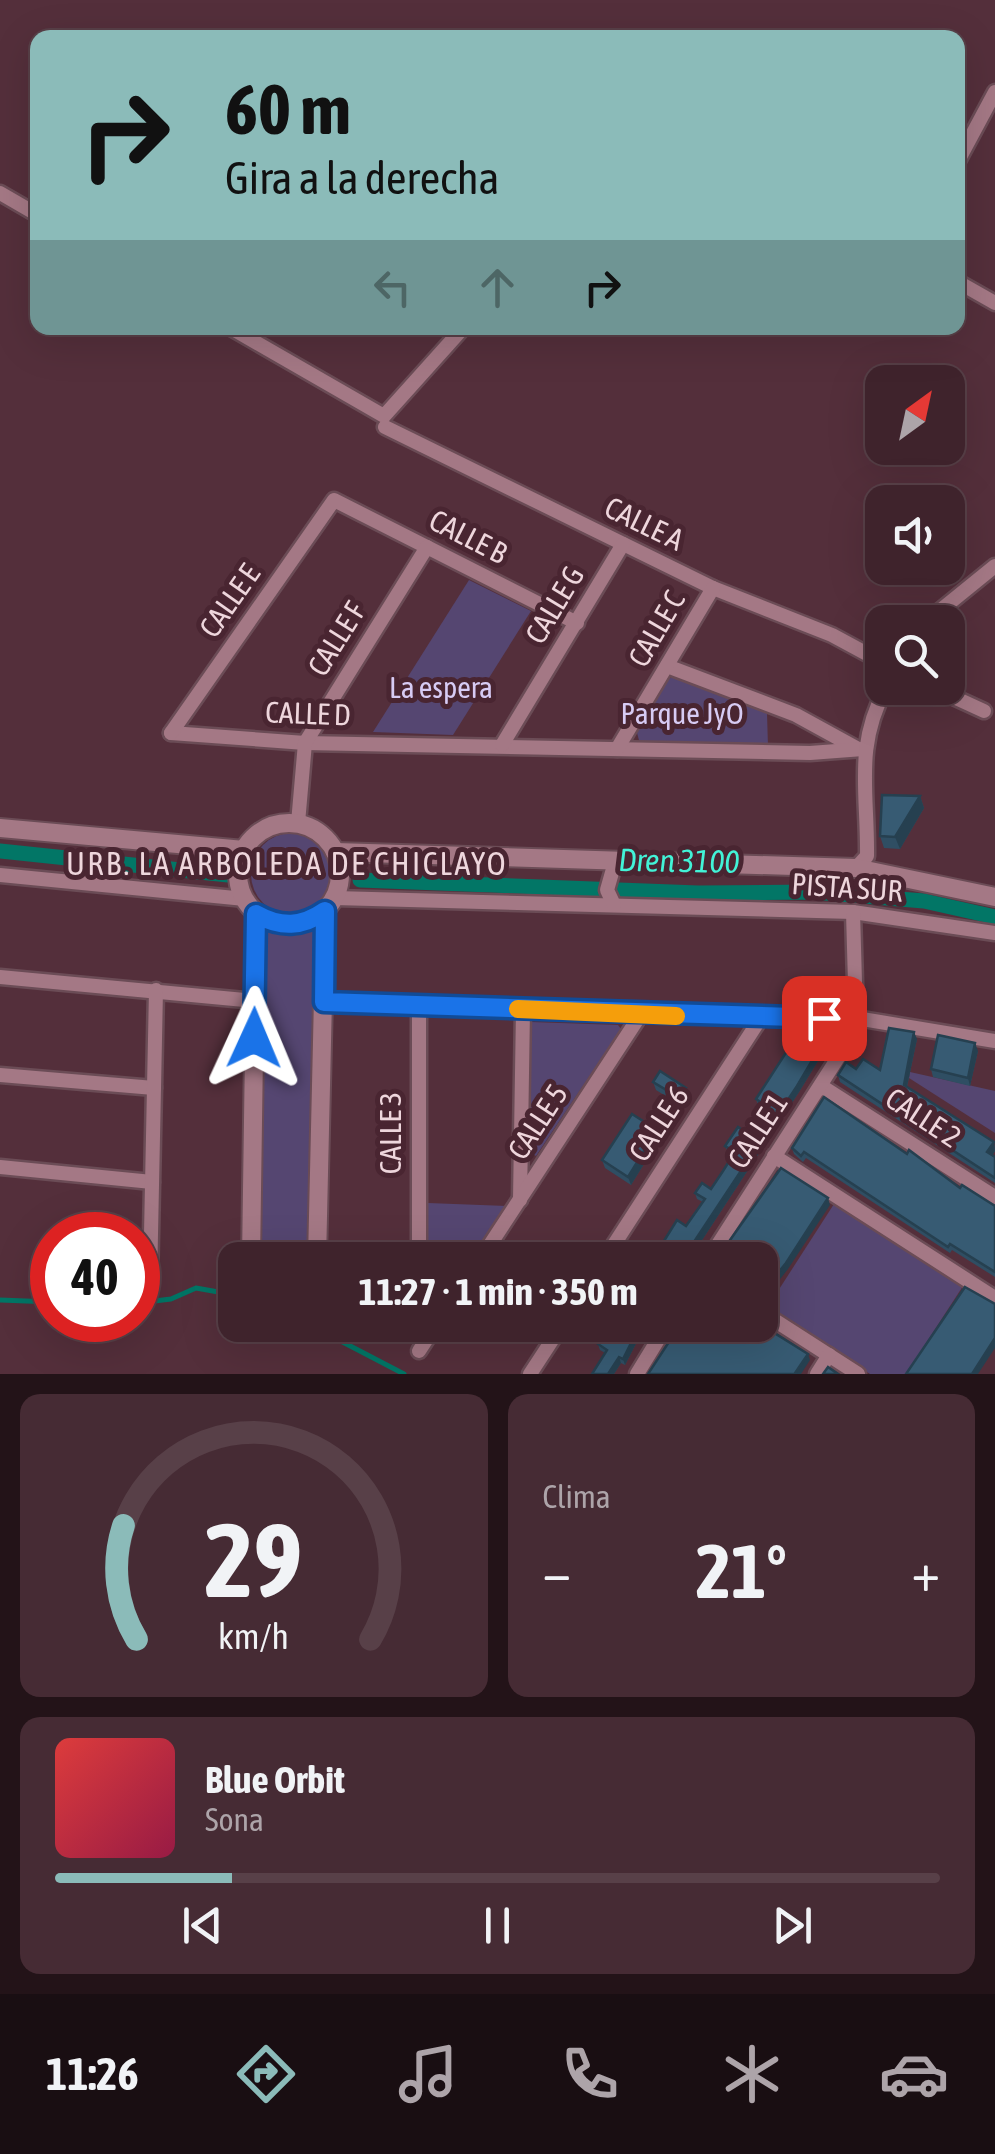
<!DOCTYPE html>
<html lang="es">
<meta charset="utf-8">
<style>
body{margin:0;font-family:"Asap Condensed",sans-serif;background:#462b34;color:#f1f3f6;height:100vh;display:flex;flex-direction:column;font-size:38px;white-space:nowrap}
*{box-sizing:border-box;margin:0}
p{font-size:32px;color:#ada4a9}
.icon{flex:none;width:55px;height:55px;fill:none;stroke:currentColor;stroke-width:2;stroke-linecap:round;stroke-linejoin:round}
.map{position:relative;height:1374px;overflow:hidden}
.drawer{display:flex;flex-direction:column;gap:20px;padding:20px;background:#231318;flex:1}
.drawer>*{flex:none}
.guide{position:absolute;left:30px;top:30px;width:935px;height:305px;border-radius:20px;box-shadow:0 10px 40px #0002,0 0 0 2px #584048;background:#8bbbb9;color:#111;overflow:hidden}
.needle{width:65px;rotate:33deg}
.tools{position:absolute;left:865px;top:365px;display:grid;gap:20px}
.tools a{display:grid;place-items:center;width:100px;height:100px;border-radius:20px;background:#3f232c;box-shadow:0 10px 40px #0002,0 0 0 2px #584048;font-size:50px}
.speed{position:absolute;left:30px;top:1212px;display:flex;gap:20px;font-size:50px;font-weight:700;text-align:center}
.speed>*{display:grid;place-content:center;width:130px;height:130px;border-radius:50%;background:#3f232c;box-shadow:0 10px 40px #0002,0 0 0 2px #584048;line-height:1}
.speed .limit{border:15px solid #d22;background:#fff;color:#111}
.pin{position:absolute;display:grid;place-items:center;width:85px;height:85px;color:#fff;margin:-42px;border-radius:20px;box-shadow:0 5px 15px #0006}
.me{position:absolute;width:110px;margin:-55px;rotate:1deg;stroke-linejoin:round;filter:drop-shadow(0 0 8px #0008)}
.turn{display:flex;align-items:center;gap:35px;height:210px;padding:0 30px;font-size:45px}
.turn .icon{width:130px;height:130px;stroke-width:2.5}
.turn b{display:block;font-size:70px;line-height:85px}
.lanes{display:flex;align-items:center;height:95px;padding:0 30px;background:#0003;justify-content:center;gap:50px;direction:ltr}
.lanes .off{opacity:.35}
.big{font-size:75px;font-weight:700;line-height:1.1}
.drawer .widget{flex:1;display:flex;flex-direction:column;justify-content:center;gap:15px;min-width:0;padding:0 35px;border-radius:20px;background:#462b34}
.drawer .dial{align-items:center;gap:0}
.dial svg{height:260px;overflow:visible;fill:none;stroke:#584048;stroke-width:7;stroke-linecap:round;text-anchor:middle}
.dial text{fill:#f1f3f6;stroke:none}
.song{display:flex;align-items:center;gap:30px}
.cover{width:120px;height:120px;border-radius:15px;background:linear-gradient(135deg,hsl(0 70% 55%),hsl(340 70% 35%))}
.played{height:10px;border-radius:5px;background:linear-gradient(90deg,#8bbbb9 20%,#584048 20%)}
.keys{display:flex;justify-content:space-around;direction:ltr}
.heat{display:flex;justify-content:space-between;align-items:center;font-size:55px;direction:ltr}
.drawer .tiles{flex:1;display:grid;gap:20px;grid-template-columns:1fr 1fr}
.widget:last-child{grid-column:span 2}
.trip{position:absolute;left:218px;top:1242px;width:560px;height:100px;border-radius:20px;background:#3f232c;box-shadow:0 10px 40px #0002,0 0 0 2px #584048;font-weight:700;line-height:100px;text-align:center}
.tab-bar{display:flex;height:160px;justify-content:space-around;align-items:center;background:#190e12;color:#ada4a9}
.tab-bar .icon{width:70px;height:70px}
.tab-bar .selected{color:#8bbbb9}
.tab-bar b{font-size:45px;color:#f1f3f6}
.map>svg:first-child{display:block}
.green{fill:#554671}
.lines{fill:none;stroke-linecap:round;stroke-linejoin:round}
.stream{stroke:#027666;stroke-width:5}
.canal{stroke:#027666;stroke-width:15}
.minor-casing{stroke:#6b4c56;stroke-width:19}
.tertiary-casing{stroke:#6b4c56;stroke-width:22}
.minor{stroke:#a47885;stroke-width:14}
.tertiary{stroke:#a47885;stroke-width:18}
.wall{fill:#2f4e63}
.shaded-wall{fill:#264050}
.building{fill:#375b73;stroke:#264050;stroke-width:2.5}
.route-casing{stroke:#114b97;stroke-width:25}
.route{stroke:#1a73e8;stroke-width:18}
.slow{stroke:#f59e0b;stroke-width:18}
.labels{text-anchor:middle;stroke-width:10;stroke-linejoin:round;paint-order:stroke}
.street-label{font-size:30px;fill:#eed6dc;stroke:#492531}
.park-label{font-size:30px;fill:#d7cbf4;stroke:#492531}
.water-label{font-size:32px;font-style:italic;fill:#42f3d7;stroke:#492531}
.neighbourhood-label{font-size:32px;letter-spacing:2.5px;fill:#eed6dc;stroke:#492531}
</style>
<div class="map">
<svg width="995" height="1374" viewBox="0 0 995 1374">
<rect width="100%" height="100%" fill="#542f3b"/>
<g class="green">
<polygon points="469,580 531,611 453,735 373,732"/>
<polygon points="674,677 767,713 768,747 640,744 636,729 667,679"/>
<circle cx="292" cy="874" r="41"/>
<polygon points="265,926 290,932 316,926 310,1260 257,1260"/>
<polygon points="531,1022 618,1025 621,1029 536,1156 526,1150"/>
<polygon points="910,1072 995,1091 995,1133 909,1078"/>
<polygon points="428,1203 507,1206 473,1260 428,1260"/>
<polygon points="834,1204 963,1286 906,1374 870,1374 767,1308"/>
</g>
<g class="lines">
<g class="stream">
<polyline points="0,1300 52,1302"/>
<polyline points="138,1303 171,1299 196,1288 235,1295"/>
<polyline points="310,1325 404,1374"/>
</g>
<g class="canal">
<polyline points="0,851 228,875"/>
<polyline points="360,880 698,893 813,892 924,901 995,917"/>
</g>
<g class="minor-casing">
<g id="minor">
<polyline points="958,161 995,92"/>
<polyline points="0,193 38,215"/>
<polyline points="958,282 995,303"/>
<polyline points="231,328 384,416 463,328"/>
<polyline points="385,427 713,588 832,635 882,662"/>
<polyline points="926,622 995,566"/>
<polyline points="667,666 796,715 858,749"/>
<polyline points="934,688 984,711"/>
<polyline points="171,733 305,743 810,753 863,749"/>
<polyline points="171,733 334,500 577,623"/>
<polyline points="502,745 623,544"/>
<polyline points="617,749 713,588"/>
<polyline points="298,823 305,743 427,547"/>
<path d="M856 868 867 856C868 792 854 747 886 688"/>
<polyline points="0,875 245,899"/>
<polyline points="335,898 853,912 995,933"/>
<polyline points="614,905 607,890 615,862"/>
<polyline points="0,977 255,1001"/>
<polyline points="325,1001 856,1018 995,1041"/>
<polyline points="0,1075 154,1088"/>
<polyline points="821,1086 995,1197"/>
<polyline points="774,1156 995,1298"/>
<polyline points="0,1167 152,1182"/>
<polyline points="520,1200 523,1010"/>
<polyline points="419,1260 419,1005"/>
<polyline points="480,1260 641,1014"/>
<polyline points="604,1260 760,1019"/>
<polyline points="708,1260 850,1039 856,1018 853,912"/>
<polyline points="150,1283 156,990"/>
<polyline points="760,1311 858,1374"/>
<polyline points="419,1351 436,1325"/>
<polyline points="530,1374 562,1325"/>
<polyline points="637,1374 667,1325"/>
<polyline points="817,1374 829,1355"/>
</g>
</g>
<g class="tertiary-casing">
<g id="tertiary">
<circle cx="289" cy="874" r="51"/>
<polyline points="0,828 244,850"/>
<polyline points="335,852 856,868 995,897"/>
<polyline points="251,1260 256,913"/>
<polyline points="317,1260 325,911"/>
</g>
</g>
<use href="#minor" class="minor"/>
<use href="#tertiary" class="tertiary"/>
</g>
<g class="wall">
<polygon points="920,796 924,808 900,849 884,848 880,836"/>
<polygon points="917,1039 907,1087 994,1142 995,1151 992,1155 995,1157 995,1183 840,1082 838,1075 856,1069 880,1070"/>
<polygon points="807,1040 829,1043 799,1092 689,1260 665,1260 666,1259 661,1255 659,1249 686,1226 703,1202 697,1199 695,1193 711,1189 733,1155 728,1152 725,1146 747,1133 763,1108 758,1105 756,1099"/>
<polygon points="978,1051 970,1086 933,1077 931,1069"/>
<polygon points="653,1082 686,1088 689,1096 682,1106 656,1090"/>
<polygon points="660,1138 631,1185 605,1168 602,1160"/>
<polygon points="792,1148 907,1154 960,1188 995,1206 995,1277 952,1250 950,1253 806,1158 803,1162 794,1154"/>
<polygon points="610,1325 651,1325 649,1328 645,1326 625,1365 621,1363 614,1374 592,1374 605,1353 600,1350 598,1344"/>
</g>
<g class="shaded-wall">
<polygon points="920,796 924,808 900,849 895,837"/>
<polygon points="914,1032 917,1039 906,1091 904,1085"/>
<polygon points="826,1037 829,1043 799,1092 689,1260 682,1260"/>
<polygon points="975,1043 978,1051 970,1086 968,1078"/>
<polygon points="686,1088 689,1096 682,1106 680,1098"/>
<polygon points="657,1130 660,1138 631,1185 628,1177"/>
<polygon points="994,1142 995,1151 990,1159 987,1152"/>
<polygon points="828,1198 830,1205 788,1269 763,1301 761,1295"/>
<polygon points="640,1325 645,1326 625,1365 623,1359"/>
<polygon points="995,1338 995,1348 978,1374 972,1374"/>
<polygon points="808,1354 810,1360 801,1374 795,1374"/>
<polygon points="619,1357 621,1363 614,1374 608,1374"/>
</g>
<g class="building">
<polygon points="882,795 920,796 895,837 880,836"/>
<polygon points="889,1028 914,1032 904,1085 994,1142 987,1152 995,1157 995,1178 838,1075 846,1062 856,1069 863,1059 880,1070"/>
<polygon points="814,1029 826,1037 797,1086 682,1260 665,1260 668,1255 659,1249 677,1220 686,1226 705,1199 695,1193 702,1183 711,1189 723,1171 735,1152 725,1146 738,1127 747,1133 754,1123 765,1105 756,1099 798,1034 807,1040"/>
<polygon points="938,1035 975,1043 968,1078 931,1069"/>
<polygon points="660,1071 686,1088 680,1098 653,1082"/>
<polygon points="824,1097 907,1154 909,1150 960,1188 962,1185 995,1206 995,1272 950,1244 948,1247 804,1152 801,1156 792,1148"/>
<polygon points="632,1114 657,1130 628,1177 602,1160"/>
<polygon points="781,1168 828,1198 786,1263 760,1295 760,1260 722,1260 727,1253 723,1250"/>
<polygon points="965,1287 995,1304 995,1338 972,1374 906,1374"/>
<polygon points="760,1324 808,1354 795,1373 796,1374 648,1374 680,1325"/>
<polygon points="610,1325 640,1325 623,1359 619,1357 608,1374 592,1374 607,1350 598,1344"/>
<polygon points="828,1367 838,1374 823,1374"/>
</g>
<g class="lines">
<g class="route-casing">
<path id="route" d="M254 1038 256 914C281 928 302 927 325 911L324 1002 824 1018"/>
</g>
<use href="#route" class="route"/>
<polyline class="slow" points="518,1009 676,1016"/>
</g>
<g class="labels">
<g class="street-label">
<text transform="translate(644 524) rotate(26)" y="10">CALLE A</text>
<text transform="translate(468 537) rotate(27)" y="10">CALLE B</text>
<text transform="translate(230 601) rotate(-55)" y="10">CALLE E</text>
<text transform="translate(555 605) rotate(-59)" y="10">CALLE G</text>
<text transform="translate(657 629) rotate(-60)" y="10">CALLE C</text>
<text transform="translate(337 639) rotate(-58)" y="10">CALLE F</text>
<text transform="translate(308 714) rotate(2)" y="10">CALLE D</text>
<text transform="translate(847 888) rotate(4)" y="10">PISTA SUR</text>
<text transform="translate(923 1118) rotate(33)" y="10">CALLE 2</text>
<text transform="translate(538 1122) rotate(-57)" y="10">CALLE 5</text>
<text transform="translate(659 1124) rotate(-57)" y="10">CALLE 6</text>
<text transform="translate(758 1131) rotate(-57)" y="10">CALLE 1</text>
<text transform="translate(391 1133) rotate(-90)" y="10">CALLE 3</text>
</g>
<g class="park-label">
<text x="441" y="698">La espera</text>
<text x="682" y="724">Parque JyO</text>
</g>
<g class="water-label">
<text transform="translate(679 861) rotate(1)" y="11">Dren 3100</text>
</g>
<g class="neighbourhood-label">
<text x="287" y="875">URB. LA ARBOLEDA DE CHICLAYO</text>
</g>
</g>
</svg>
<div class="tools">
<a><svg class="needle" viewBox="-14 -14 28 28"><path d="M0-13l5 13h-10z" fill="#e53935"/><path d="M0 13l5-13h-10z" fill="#ada4a9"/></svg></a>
<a><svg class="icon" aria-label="sound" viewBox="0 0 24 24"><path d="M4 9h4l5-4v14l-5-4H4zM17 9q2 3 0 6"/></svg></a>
<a><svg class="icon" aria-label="search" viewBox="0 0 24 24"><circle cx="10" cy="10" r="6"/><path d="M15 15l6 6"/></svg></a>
</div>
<div class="speed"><div class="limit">40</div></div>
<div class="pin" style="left:824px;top:1018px;background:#d93025"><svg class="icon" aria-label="arrive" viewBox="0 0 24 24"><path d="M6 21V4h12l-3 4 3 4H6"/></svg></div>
<svg class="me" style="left:254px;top:1038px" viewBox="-20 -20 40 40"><path d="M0-17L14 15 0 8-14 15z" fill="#1a73e8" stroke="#fff" stroke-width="4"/></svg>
<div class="trip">11:27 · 1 min · 350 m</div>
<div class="guide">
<div class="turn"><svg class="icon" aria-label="right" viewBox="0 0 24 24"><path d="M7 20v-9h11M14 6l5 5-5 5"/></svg><div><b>60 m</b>Gira a la derecha</div></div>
<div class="lanes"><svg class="icon off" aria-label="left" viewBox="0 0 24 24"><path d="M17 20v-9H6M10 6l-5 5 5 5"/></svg><svg class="icon off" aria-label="ahead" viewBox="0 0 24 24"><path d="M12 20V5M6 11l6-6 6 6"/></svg><svg class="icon" aria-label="right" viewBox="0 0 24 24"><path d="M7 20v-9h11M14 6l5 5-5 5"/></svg></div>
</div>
</div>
<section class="drawer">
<div class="tiles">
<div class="widget dial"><svg viewBox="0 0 100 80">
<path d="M14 69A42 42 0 1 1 86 69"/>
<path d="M14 69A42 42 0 0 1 10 34" stroke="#8bbbb9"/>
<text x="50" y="56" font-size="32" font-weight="700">29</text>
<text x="50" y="72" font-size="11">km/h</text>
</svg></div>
<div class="widget"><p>Clima</p>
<div class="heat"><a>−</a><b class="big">21°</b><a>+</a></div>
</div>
<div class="widget">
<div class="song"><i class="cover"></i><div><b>Blue Orbit</b><p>Sona</p></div></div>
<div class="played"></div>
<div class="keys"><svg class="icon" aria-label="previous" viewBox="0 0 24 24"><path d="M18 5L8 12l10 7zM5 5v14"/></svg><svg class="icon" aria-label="pause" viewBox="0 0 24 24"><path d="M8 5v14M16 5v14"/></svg><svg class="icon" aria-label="next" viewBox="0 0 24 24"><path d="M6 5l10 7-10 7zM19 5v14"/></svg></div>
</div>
</div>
</section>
<nav class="tab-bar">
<b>11:26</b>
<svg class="icon selected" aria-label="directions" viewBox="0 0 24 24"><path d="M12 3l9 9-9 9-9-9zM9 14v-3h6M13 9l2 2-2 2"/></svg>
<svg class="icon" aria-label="music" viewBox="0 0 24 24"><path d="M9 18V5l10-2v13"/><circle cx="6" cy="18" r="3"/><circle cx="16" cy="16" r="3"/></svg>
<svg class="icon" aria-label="phone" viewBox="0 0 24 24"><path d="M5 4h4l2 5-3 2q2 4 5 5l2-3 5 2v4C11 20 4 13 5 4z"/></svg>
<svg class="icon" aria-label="climate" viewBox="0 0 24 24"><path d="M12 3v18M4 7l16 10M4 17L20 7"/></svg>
<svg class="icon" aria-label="car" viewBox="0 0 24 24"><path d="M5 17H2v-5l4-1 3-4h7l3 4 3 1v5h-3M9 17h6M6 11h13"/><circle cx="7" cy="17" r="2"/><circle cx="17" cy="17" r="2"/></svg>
</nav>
